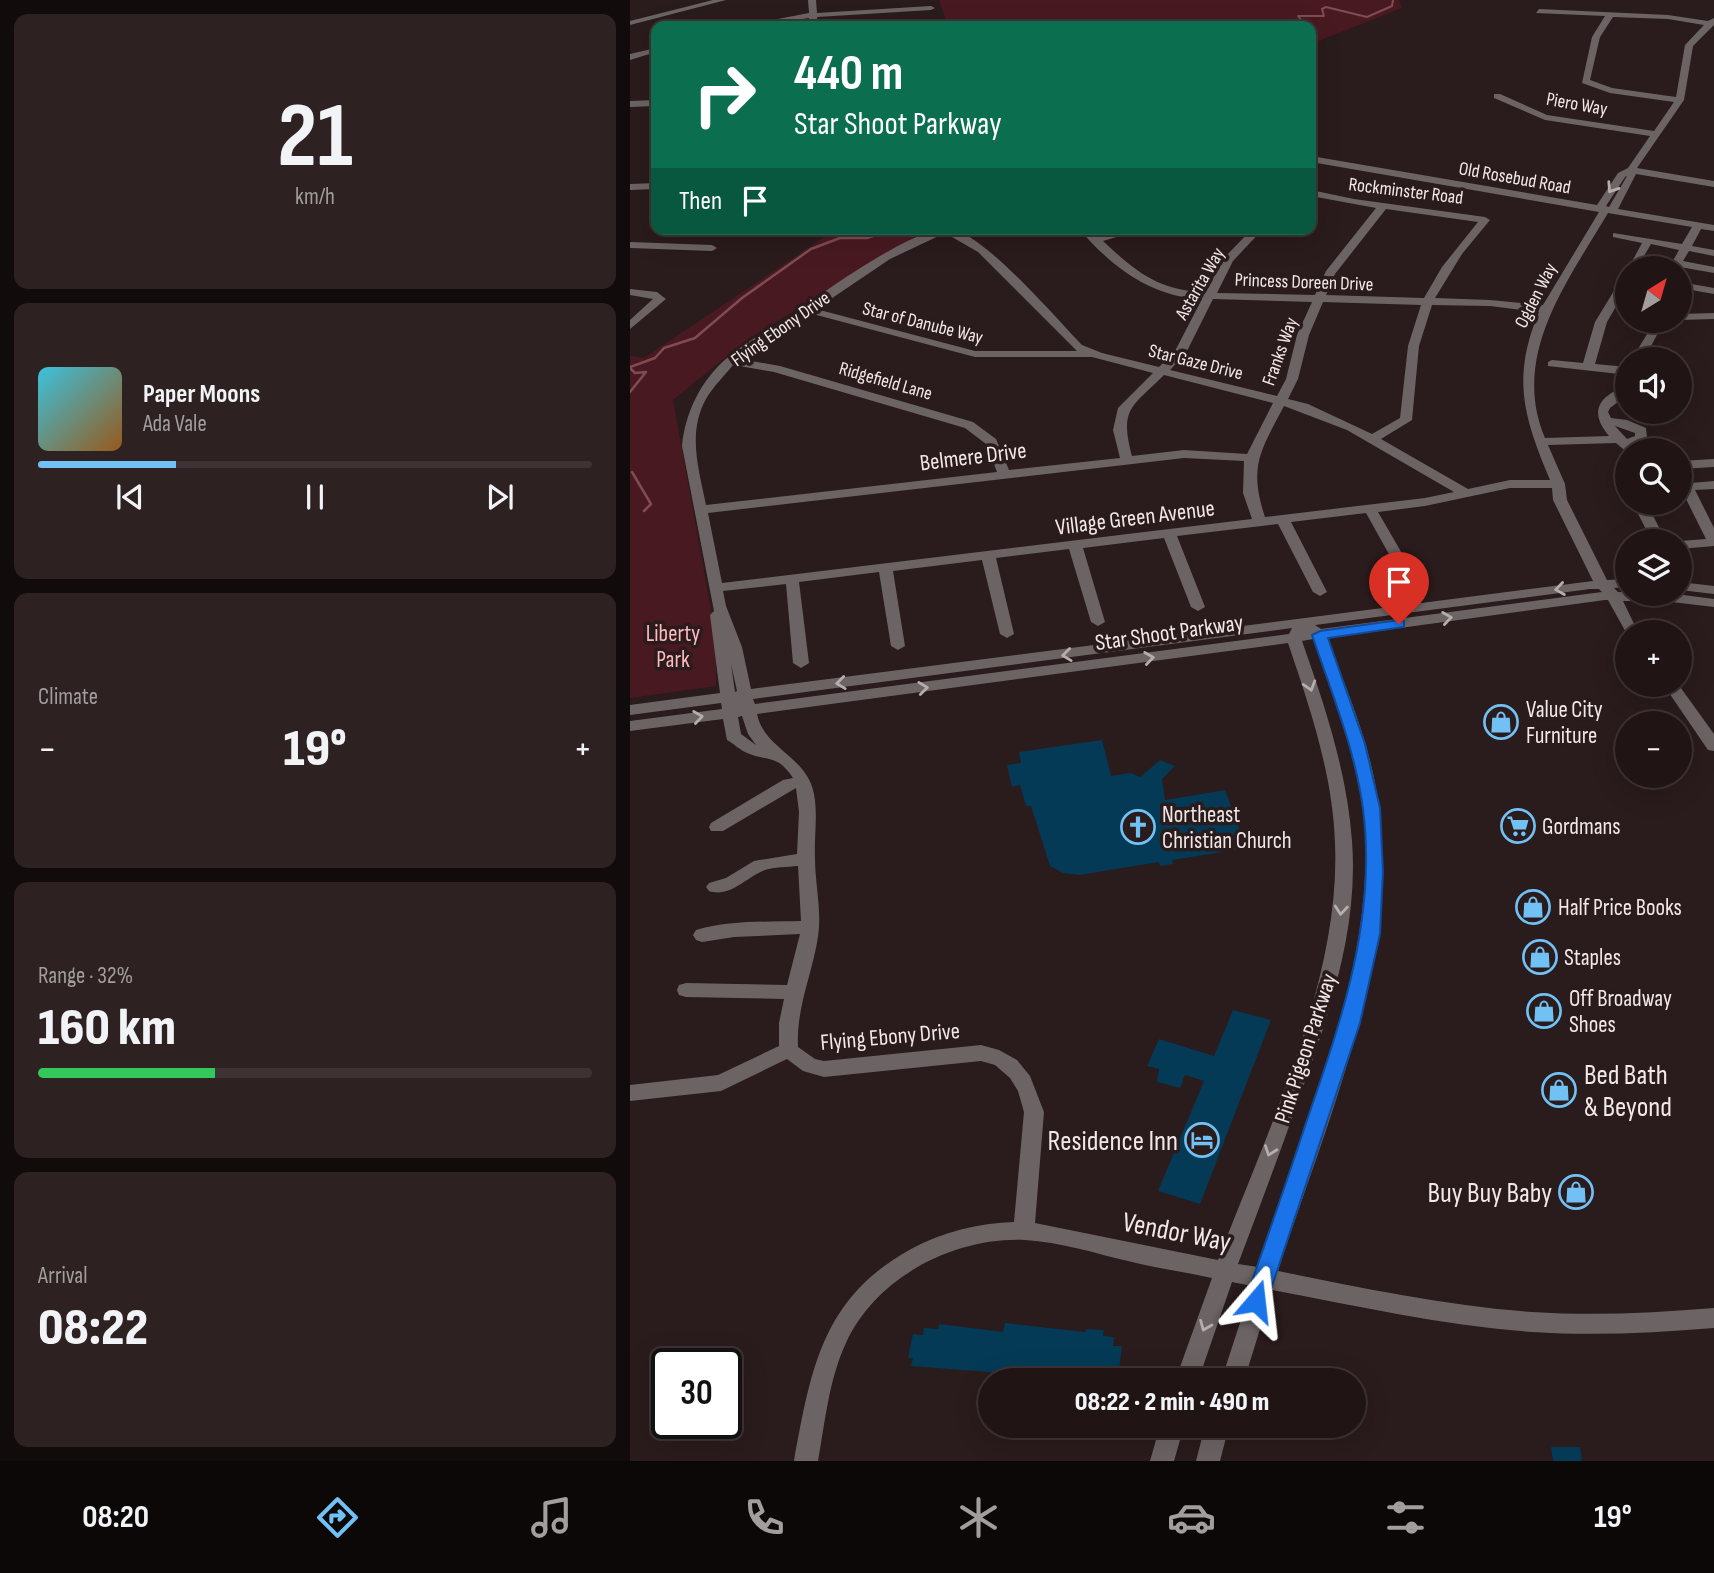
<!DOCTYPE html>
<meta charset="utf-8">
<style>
body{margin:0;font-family:"Sofia Sans Condensed",sans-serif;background:#2d2122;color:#f1f3f6;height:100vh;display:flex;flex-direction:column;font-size:26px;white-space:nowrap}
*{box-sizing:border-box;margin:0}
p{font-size:23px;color:#a29ea0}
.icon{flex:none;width:38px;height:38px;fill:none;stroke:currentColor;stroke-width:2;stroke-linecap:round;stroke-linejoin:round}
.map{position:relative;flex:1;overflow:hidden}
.details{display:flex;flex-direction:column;gap:14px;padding:14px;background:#120b0c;width:630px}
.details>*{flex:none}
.banner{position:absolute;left:21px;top:21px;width:665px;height:214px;border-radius:14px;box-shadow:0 7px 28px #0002,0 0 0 2px #3d3334;background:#0b6e4f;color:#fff;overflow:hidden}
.needle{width:46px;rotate:37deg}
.buttons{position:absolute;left:985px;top:256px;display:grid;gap:14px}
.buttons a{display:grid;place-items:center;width:77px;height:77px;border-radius:50%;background:#201415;box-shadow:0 7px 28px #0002,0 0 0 2px #3d3334;font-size:35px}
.speed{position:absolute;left:21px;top:1348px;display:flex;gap:14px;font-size:35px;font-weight:700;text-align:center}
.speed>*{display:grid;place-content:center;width:91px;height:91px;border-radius:50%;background:#201415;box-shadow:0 7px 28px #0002,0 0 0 2px #3d3334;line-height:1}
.speed .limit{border:4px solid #111;border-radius:10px;background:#fff;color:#111}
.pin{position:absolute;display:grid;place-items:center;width:60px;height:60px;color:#fff;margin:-72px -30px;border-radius:50% 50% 50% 0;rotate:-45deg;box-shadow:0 0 7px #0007}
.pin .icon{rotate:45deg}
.me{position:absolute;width:77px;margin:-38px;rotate:17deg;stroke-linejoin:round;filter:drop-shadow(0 0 5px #0008)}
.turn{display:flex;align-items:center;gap:24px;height:147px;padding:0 28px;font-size:32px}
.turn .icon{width:91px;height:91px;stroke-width:2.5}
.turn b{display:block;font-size:49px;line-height:60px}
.then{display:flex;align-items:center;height:66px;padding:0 28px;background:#0003;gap:14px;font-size:26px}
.big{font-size:52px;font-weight:800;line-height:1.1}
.details .tile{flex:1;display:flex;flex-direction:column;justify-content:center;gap:10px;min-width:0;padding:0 24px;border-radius:14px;background:#2d2122}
.details .dial{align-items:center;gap:0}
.dial b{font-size:91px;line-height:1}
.song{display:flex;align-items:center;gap:21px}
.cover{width:84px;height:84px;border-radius:10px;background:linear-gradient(135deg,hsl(190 70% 55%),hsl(30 70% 35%))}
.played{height:7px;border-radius:4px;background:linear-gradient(90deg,#72c1f5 25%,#3d3334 25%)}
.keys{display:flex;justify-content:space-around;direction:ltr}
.heat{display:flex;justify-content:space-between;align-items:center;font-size:38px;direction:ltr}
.charge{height:10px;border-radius:5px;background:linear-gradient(90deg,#34c759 32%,#3d3334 0)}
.trip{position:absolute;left:348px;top:1368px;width:388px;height:70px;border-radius:35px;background:#201415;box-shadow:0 7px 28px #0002,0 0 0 2px #3d3334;font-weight:800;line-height:70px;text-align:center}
.menu{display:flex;height:112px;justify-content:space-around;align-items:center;background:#0d0808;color:#a29ea0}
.menu .icon{width:49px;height:49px}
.menu .active{color:#72c1f5}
.menu b{font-size:32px;color:#f1f3f6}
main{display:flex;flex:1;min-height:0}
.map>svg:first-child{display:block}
.green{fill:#481921}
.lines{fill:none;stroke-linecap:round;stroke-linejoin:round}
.stream-far1{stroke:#804b51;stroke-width:2}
.stream{stroke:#804b51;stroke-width:2.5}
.building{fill:#043a56}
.minor{fill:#6c6464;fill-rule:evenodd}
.oneway{stroke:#b6adad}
.route{fill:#1a73e8;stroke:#114b97;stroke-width:2}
.labels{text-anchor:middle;stroke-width:7;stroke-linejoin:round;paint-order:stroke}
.far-street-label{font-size:19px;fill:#f3e8e9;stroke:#2a1b1c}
.street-label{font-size:23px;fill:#f3e8e9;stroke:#2a1b1c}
.park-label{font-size:23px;fill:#ffb9bf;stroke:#2a1b1c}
.poi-label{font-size:23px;fill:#f3e8e9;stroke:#2a1b1c;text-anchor:start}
.near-poi-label{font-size:28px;fill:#f3e8e9;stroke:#2a1b1c;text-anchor:end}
.near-street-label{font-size:28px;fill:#f3e8e9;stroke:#2a1b1c}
</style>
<main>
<section class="details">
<div class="tile dial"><b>21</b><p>km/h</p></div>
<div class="tile">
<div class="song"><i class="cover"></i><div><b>Paper Moons</b><p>Ada Vale</p></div></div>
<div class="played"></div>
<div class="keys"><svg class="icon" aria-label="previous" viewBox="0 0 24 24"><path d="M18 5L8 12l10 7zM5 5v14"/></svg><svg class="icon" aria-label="pause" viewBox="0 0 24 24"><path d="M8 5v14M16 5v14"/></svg><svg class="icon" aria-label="next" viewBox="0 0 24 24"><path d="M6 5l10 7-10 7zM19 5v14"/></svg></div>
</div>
<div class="tile"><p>Climate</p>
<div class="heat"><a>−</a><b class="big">19°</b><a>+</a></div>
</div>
<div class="tile"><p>Range · 32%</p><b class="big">160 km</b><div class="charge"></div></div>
<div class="tile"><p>Arrival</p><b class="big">08:22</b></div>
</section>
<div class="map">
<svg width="1084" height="1461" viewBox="0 0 1084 1461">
<rect width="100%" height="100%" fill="#2a1b1c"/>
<g class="green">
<polygon points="309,0 769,0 772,8 681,44 681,26 318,26"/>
<polygon points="206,229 305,229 287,236 118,339 43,400 86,637 86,686 0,698 0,356 14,358"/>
</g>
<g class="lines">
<polyline class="stream-far1" points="676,26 668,16 694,16 692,9 696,7 737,17 762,6 763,0"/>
<g class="stream">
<polyline points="0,367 25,358 34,348 65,338 112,298 181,249 210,238 237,238 264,229"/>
<polyline points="0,368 5,373 16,372 0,392"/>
<polyline points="2,472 21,504 14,511"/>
</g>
</g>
<g class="building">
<polygon points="472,740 481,776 500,773 510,777 530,760 545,766 532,779 535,800 595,790 617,848 542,860 543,864 530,866 529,862 449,875 433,873 420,866 401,806 396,806 390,785 382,787 377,765 391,763 389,752"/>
<polygon points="603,1010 641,1020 570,1204 528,1191 574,1081 555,1075 550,1088 527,1082 529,1069 517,1066 529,1039 584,1056"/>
<polygon points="375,1323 455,1332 456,1329 474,1330 473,1336 484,1337 483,1346 492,1346 489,1370 485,1370 484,1377 421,1373 421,1381 370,1381 371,1373 281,1366 283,1358 278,1358 283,1334 293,1335 294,1328 308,1329 309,1324 373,1332"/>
<polygon points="921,1447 950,1447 952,1461 923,1461"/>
</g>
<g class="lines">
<g class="minor">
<polygon points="83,0 96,0 0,25 0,21"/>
<polygon points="178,0 186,0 187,13 301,6 305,8 301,10 187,17 188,26 180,26 179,18 127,26 111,26 179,13"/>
<path d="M909 9 1038 15 1078 21 1084 18V25L1063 46 1054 100 1007 168 1084 181V187L1006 174 988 209 1084 225V231L1071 229 1062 246 1084 250V256L1059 251 1053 261 1084 267V273L1050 267 1039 268 1049 250 1021 244 1007 268 998 269 1012 243 983 237V233L1052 244 1062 227 978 213C938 281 880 355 915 438L979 436C958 411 969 396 998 385V394L980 408 978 412 981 418 997 420 1016 428 1017 438 1004 446 1007 450H998V453L986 443 918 445 935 484 937 500 977 580 998 579V587L984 588 988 592 1038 593 1084 599V607L1033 601H993L1008 632H998V636L978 600H975L697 638C718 693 743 750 749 810 767 966 695 1125 648 1271 732 1288 817 1306 902 1312 963 1316 1023 1313 1084 1308V1328C1023 1333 963 1336 902 1332 815 1326 728 1306 642 1290L614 1381H591L622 1286 602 1282 568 1381H545L582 1278C554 1272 526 1268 498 1261 464 1253 430 1242 395 1240 324 1237 246 1277 216 1343 199 1379 195 1422 188 1461H164C181 1369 192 1298 281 1249 312 1232 349 1223 384 1222L394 1112 388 1091 380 1078 365 1065 351 1061 194 1077 173 1071 157 1059 91 1091 0 1101V1085L88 1075 149 1046V1023L154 999 56 997 49 995 47 990 49 985 56 983 157 985 170 934 104 937 72 942 66 940 63 935 66 930C99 920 137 922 171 921L168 866C157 867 144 867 135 870 116 877 100 898 79 891L76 887 79 883 96 878 124 861 167 854 169 812 166 788 93 831H81L79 827 81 823 153 780 163 778C147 754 139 762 117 753 110 750 104 744 97 740L93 719 0 731V721L92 709 91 703 0 715V705L90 693 80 615 84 611 52 446C55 413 71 380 97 358 114 343 136 332 155 319 185 299 285 224 321 229 354 234 426 318 452 345L472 353 529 367 545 351 572 299C521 297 482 267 449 229H460L468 236 495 229H513L473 241C506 272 529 291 576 292L594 258 622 229H633L603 261 587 293 685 295 696 271 746 208 681 196V190L724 199 855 217 860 220 832 254 805 298 860 300 913 305 969 212 681 162V156L967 205 988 173 998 168 1020 136 915 120 864 98V94H870L917 115 1024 131 1044 102 980 93 952 83 962 37 975 16 906 13ZM983 17 1038 19 1074 25 1055 45 1046 97 982 88 960 80 970 37ZM997 176 979 207 976 206 995 177ZM756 209 848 222 812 267 794 298 696 295 705 274ZM315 233 348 252 447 351H345L186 309 260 259ZM583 299 682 302 667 335 656 379 647 396 540 370 556 353ZM693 302 791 305 778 346 770 418 742 434 678 404 658 399 668 379 679 335ZM802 305 860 306 909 312C881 378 894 418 920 480H880L838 489 751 439 782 420 789 346ZM179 313 345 357H462L523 373 488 408 483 430 490 458 379 470 366 439 343 422 150 366 110 359ZM103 365 144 372 335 428 356 444 367 472 76 505C69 470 57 433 76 399 83 387 94 376 103 365ZM534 375 643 403 617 454 554 450 502 456C489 408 502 407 534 375ZM654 406 717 430 824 492 795 498 635 517C618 466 631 450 654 406ZM985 426 1005 433V436L997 439ZM554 458 614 461 613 493 622 519 92 583 78 513ZM880 488H922L923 500 963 581 121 689 112 647 96 606 93 591 156 584 163 663 171 668 179 663 169 582 249 572 261 646 268 650 275 646 263 571 352 560 370 634 377 638 384 634 366 558 439 549 461 622 468 626 475 622 453 548 534 538 561 607 568 611 575 607 547 536 648 524 683 592 690 596 697 592 661 522 736 513 774 581 781 585 788 581 748 512 795 506ZM960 589H969L972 592 691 629 685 625ZM662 628 659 634 125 704 123 699ZM683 639C703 694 725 749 733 807 751 957 675 1126 628 1267L608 1264C628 1211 648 1158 667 1104 697 1020 729 932 722 841 717 772 695 706 672 641ZM658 643C680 708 703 775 705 844 711 979 636 1134 588 1260L405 1223 414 1112 400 1076 387 1060 369 1050 351 1045 194 1061 185 1059 168 1047C166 1008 182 975 188 937 192 911 185 884 185 858 184 836 188 815 184 794 177 756 134 749 127 714ZM101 664 107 691 105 692ZM112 716 118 734 126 745 111 734 108 717Z"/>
<polygon points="26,48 26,52 0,60 0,54"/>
<polygon points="26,100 26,106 0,107 0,101"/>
<polygon points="26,183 26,189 0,190 0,184"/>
<polygon points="0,242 82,245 87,248 82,251 0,248"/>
<polygon points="998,273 998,286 977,322 965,364 998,367 998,375 918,366 918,362 922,360 953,363 965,322 993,276"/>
<polygon points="1050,282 1084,288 1084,294 1050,288"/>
<polygon points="0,289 27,292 36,299 0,329 0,320 23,299 0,295"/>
<polygon points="1084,313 1084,319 1050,320 1050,314"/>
<polygon points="1034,320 1048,320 1028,333 1014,359 1002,359 1020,329"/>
<polygon points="1084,459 1084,467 1050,469 1050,461"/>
<polygon points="1050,470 1055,471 1061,483 1084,481 1084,489 1065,490 1084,528 1084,546 1050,549 1050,541 1076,539 1050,487"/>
<polygon points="1002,502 1016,502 1036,541 1022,541"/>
<polygon points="1050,582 1084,586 1084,594 1050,590"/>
<polygon points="1033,684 1048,684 1084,734 1084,751 1078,750"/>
<polygon points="530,1426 554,1426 544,1461 520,1461"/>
<polygon points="575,1426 599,1426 590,1461 566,1461"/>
</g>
</g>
<defs><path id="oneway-chevron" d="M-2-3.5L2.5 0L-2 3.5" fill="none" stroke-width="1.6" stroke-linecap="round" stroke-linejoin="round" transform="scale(1.75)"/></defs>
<g class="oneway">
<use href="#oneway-chevron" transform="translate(982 188) rotate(123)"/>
<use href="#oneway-chevron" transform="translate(930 589) rotate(172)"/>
<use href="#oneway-chevron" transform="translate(817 618) rotate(-8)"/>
<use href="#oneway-chevron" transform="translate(437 655) rotate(173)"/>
<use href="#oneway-chevron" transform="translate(519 658) rotate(-8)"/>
<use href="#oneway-chevron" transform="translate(211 683) rotate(173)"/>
<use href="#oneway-chevron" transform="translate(680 686) rotate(73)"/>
<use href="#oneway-chevron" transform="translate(293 688) rotate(-7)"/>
<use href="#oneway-chevron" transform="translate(68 717) rotate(-8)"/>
<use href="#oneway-chevron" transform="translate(711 910) rotate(95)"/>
<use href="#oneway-chevron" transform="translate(640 1151) rotate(110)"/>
<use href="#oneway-chevron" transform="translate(575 1326) rotate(112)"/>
</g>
<path class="route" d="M769 620 774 621V627L698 638 735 744 750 808 753 872 750 934 730 1023 637 1301 634 1309 626 1311 618 1309 615 1301C636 1241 657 1181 677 1120 712 1019 747 917 733 809 725 749 701 691 682 635L690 631Z"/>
<defs>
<g id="shop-ring" transform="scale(1.75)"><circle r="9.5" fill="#2a1b1c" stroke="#72c1f5" stroke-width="1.5"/><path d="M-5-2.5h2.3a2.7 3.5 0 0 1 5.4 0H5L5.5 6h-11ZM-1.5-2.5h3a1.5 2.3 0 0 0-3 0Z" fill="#72c1f5"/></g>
<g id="supermarket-ring" transform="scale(1.75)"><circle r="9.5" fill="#2a1b1c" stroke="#72c1f5" stroke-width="1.5"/><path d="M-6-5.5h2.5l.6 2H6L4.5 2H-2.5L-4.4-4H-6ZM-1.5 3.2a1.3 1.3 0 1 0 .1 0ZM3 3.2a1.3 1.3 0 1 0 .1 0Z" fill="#72c1f5"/></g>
<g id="church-ring" transform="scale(1.75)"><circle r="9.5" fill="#2a1b1c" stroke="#72c1f5" stroke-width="1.5"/><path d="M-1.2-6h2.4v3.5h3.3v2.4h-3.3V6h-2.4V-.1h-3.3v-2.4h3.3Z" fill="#72c1f5"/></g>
<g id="hotel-ring" transform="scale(1.75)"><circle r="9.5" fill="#2a1b1c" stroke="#72c1f5" stroke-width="1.5"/><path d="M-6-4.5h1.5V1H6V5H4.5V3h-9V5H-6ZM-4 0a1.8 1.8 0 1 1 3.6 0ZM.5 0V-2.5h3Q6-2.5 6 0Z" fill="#72c1f5"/></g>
</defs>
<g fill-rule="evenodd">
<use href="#shop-ring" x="871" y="722"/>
<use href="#supermarket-ring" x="888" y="826"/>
<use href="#church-ring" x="508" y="827"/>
<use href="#shop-ring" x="903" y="907"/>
<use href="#shop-ring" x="910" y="957"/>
<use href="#shop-ring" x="914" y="1011"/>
<use href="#shop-ring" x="929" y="1090"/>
<use href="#hotel-ring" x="572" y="1140"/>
<use href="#shop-ring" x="946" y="1192"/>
</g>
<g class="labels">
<g class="far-street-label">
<text transform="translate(947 103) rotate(10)" y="7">Piero Way</text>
<text transform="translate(885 177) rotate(10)" y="7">Old Rosebud Road</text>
<text transform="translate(776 190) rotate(7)" y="7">Rockminster Road</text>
<text transform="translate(674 281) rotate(2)" y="7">Princess Doreen Drive</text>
<text transform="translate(569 283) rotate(-60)" y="7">Astarita Way</text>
<text transform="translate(905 295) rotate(-63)" y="7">Ogden Way</text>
<text transform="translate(293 322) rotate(14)" y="7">Star of Danube Way</text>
<text transform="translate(150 328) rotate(-35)" y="7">Flying Ebony Drive</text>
<text transform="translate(649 351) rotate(-70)" y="7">Franks Way</text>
<text transform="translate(566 361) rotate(14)" y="7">Star Gaze Drive</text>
<text transform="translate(256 380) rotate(16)" y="7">Ridgefield Lane</text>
</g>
<g class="street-label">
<text transform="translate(343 456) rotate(-7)" y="8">Belmere Drive</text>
<text transform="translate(505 517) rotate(-7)" y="8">Village Green Avenue</text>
<text transform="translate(539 632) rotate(-8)" y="8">Star Shoot Parkway</text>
<text transform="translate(260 1036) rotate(-5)" y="8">Flying Ebony Drive</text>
<text transform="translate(675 1048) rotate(-72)" y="8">Pink Pigeon Parkway</text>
</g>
<g class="park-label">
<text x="43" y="641">Liberty<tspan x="43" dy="26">Park</tspan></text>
</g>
<g class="poi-label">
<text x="896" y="717">Value City<tspan x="896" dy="26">Furniture</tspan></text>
<text x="532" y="822">Northeast<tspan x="532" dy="26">Christian Church</tspan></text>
<text x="912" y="834">Gordmans</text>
<text x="928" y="915">Half Price Books</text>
<text x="934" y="965">Staples</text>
<text x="939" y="1006">Off Broadway<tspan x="939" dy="26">Shoes</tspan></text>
</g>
<g class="near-poi-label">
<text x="954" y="1084" text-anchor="start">Bed Bath<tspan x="954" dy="32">&amp; Beyond</tspan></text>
<text x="548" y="1150">Residence Inn</text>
<text x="922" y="1202">Buy Buy Baby</text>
</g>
<g class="near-street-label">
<text transform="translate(547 1231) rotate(11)" y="10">Vendor Way</text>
</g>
</g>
</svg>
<div class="buttons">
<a><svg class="needle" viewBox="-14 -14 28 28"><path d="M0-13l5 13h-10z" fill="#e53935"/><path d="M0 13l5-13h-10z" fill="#a29ea0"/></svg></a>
<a><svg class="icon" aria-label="sound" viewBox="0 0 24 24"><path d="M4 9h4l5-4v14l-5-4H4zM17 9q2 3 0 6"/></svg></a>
<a><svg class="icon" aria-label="search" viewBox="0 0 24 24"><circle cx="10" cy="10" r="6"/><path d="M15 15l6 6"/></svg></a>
<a><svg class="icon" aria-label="layers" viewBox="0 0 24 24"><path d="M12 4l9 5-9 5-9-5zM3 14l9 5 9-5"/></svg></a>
<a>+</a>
<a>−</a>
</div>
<div class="speed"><div class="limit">30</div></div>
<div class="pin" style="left:769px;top:624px;background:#d93025"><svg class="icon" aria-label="arrive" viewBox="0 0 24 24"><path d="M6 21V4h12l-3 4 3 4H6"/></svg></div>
<svg class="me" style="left:626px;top:1301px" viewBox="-20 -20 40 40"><path d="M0-17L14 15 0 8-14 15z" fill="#1a73e8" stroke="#fff" stroke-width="4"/></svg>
<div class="trip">08:22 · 2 min · 490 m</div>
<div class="banner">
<div class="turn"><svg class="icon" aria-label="right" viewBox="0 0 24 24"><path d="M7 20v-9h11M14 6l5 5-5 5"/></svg><div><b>440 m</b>Star Shoot Parkway</div></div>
<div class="then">Then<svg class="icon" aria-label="arrive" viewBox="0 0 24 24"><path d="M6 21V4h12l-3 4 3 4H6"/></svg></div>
</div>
</div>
</main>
<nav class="menu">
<b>08:20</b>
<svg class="icon active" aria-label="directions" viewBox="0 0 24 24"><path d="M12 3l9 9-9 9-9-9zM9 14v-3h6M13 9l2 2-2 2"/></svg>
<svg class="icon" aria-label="music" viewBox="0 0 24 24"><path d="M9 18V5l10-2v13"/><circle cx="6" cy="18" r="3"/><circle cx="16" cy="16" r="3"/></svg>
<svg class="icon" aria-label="phone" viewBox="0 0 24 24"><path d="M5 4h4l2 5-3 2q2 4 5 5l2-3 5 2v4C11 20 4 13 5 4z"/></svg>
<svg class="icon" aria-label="climate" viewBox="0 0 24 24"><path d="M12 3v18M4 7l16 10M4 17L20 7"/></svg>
<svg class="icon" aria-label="car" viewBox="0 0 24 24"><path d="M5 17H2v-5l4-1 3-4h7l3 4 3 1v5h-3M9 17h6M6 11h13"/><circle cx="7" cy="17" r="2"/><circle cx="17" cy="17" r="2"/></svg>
<svg class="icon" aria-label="filters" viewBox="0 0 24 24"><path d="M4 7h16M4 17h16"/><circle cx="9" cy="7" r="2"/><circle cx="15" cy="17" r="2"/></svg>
<b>19°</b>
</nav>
